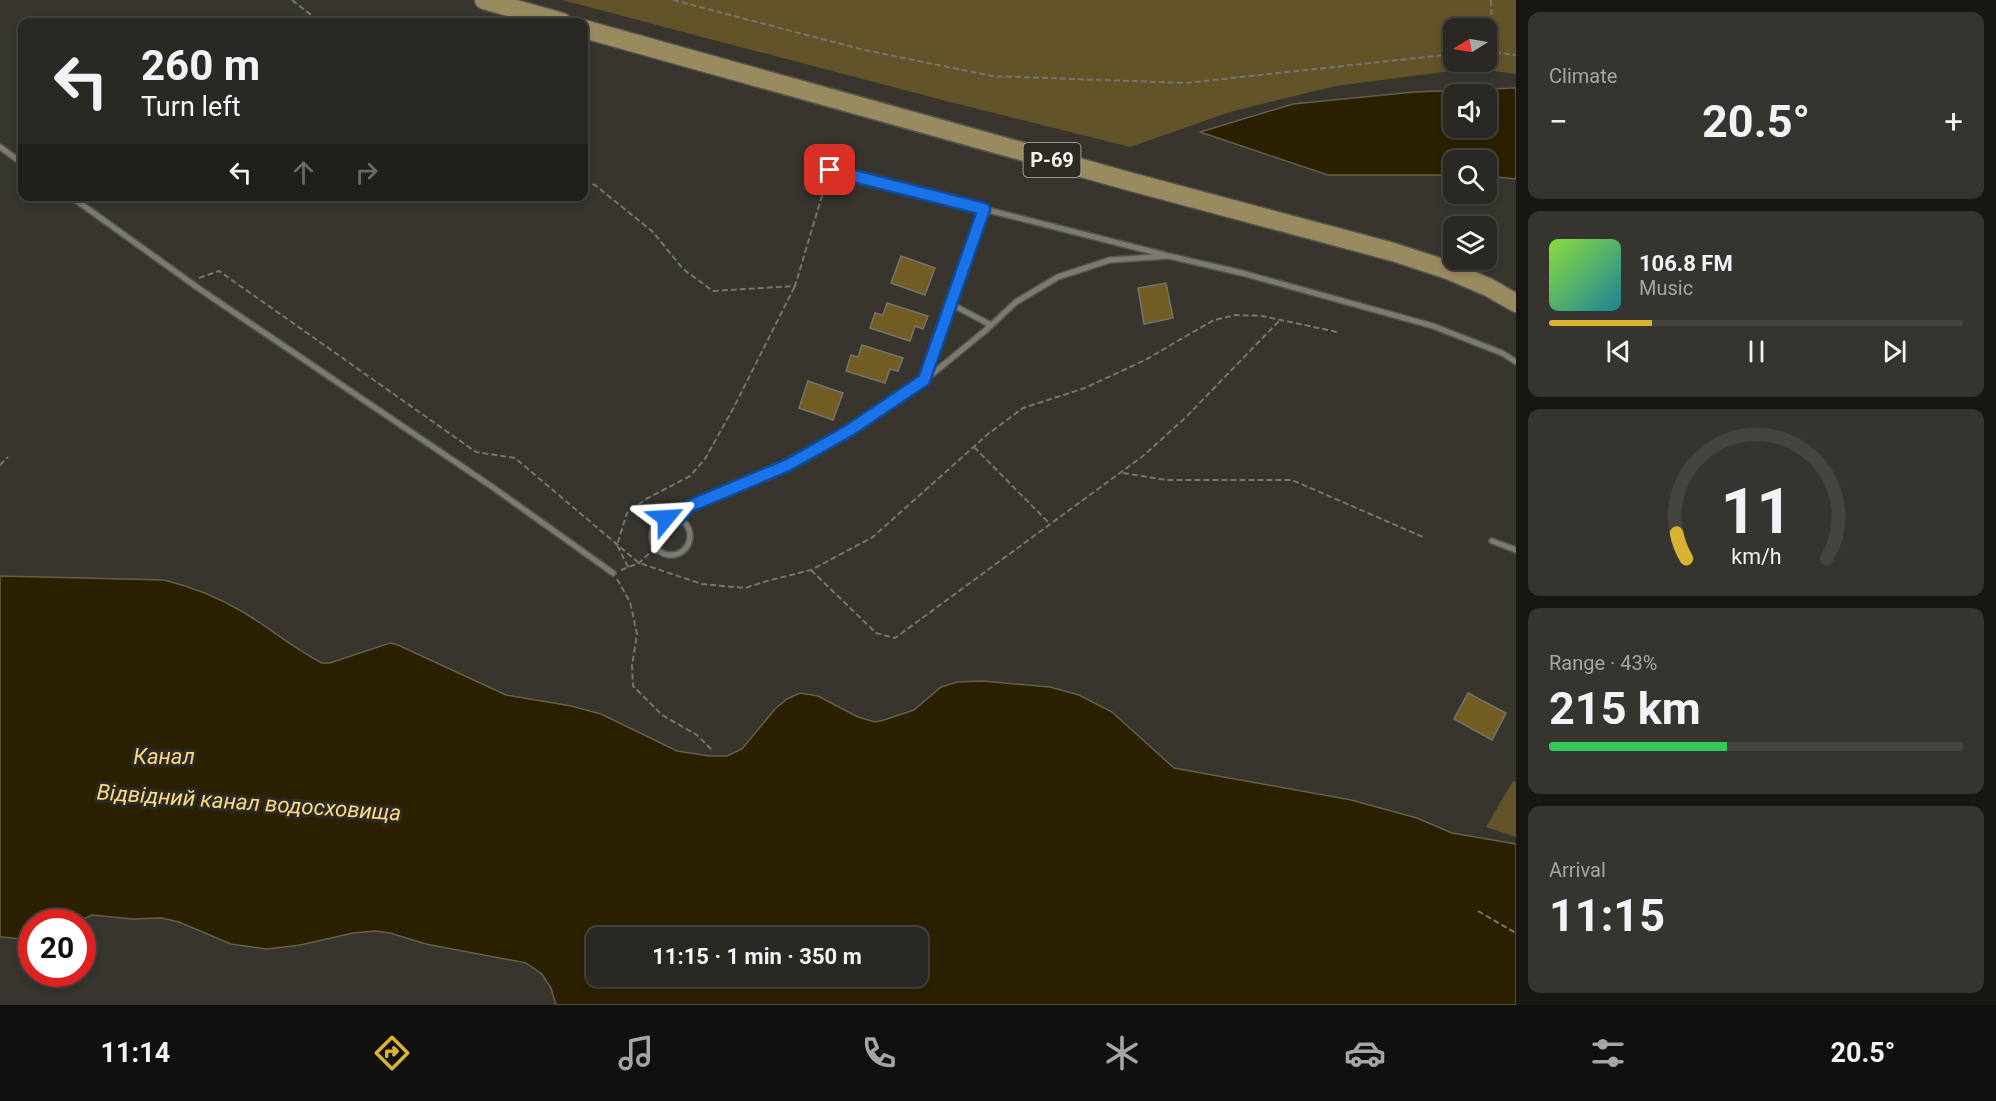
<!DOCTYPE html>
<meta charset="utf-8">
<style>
body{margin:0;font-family:Roboto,sans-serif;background:#35342f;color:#f1f3f6;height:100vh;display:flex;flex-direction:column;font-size:22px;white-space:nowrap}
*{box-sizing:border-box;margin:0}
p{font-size:20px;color:#a5a6a5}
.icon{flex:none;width:33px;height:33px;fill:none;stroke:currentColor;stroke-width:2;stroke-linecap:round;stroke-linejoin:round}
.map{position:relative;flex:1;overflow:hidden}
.sheet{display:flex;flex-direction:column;gap:12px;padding:12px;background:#171613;width:480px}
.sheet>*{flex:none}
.banner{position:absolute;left:18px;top:18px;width:570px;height:183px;border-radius:12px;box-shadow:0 3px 9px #0003,0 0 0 2px #454440;background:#292822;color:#f1f3f6;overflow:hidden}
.needle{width:39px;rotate:259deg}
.fabs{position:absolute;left:1443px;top:18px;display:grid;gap:12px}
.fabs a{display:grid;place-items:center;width:54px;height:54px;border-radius:12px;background:#292822;box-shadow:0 3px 9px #0003,0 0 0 2px #454440;font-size:30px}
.speed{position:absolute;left:18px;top:909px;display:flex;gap:12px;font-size:30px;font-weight:700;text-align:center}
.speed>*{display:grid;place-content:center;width:78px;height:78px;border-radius:50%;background:#292822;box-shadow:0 3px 9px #0003,0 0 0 2px #454440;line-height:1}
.speed .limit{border:9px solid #d22;background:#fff;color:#111}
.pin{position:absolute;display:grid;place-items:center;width:51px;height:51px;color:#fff;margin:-26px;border-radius:12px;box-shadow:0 3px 9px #0006}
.me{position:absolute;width:66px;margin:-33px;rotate:63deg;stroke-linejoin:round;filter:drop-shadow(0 0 4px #0008)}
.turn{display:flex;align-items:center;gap:21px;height:126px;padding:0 24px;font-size:27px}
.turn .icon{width:78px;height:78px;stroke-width:2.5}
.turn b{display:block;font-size:42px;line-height:51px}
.lanes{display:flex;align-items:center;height:57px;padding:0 24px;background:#0003;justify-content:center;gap:30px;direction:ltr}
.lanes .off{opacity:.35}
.big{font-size:45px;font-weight:700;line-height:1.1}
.sheet .card{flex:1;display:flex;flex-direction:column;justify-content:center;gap:9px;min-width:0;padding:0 21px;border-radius:12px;background:#35342f}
.sheet .dial{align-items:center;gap:0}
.dial svg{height:156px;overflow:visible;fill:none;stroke:#454440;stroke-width:7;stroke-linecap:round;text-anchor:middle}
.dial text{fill:#f1f3f6;stroke:none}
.song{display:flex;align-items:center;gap:18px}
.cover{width:72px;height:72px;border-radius:9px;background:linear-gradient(135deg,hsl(90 70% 55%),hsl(190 70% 35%))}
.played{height:6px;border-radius:3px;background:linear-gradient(90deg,#dcb233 25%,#454440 25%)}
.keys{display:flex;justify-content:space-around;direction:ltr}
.heat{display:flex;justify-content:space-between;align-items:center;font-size:33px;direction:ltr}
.charge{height:9px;border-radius:4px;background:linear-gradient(90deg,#34c759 43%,#454440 0)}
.trip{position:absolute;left:586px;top:927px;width:342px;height:60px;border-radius:12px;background:#292822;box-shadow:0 3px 9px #0003,0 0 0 2px #454440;font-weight:700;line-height:60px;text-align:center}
.menu{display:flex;height:96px;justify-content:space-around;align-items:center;background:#10100e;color:#a5a6a5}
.menu .icon{width:42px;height:42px}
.menu .on{color:#dcb233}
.menu b{font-size:27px;color:#f1f3f6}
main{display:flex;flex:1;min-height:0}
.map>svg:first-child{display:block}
.green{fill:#635329;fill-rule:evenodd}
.water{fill:#2b2002;stroke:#675f49;stroke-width:1.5;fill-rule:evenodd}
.building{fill:#725d22;stroke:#77746d;stroke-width:1.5}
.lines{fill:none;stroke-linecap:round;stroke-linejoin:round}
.service-casing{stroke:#56544e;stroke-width:8}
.primary-casing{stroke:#56544e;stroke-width:21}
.path{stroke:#77756f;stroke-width:2;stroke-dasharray:6 3;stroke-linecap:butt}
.service{stroke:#7d7a72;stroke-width:5}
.primary{stroke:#9a8a5f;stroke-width:18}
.route-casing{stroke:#114b97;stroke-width:15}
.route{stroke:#1a73e8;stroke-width:10}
.labels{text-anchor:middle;stroke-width:6;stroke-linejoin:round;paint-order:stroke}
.shield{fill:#2d2b24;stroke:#b8b6b1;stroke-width:1.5}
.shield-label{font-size:20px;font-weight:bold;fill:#f4f2ee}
.water-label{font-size:22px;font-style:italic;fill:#fbda85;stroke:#2d2b24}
</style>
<main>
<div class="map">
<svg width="1516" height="1005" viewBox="0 0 1516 1005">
<rect width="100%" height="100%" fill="#37352e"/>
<g class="green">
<path d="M562 0H1516V74L1474 68 1336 86 1233 111 1130 147 946 101ZM1454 28H1486V62H1454Z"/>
<polygon points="1513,781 1516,782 1516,837 1486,827"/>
</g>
<g class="water">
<path d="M1513 88H1516V179L1487 176 1486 160H1454L1453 175H1328L1200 132 1293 104 1414 92ZM1454 94H1486V128H1454Z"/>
<path d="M0 576 164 580C192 587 218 597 243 612 270 628 294 649 322 663H330L390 643 398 645 506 695 571 706 601 714 677 751 709 756H727L742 749 775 709 787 699 800 693 818 696 858 717 875 722 884 720 914 710 941 687 957 682 983 681 1050 687 1079 695 1112 712 1174 768 1351 800 1417 818 1452 833 1516 844V1005H556L551 988 542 974 526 963 426 944 390 933 375 931 353 933 300 945 267 949 231 944 179 922 162 918 133 919 92 915 77 922H32L31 940 2 937H0ZM597 938H918V976H597Z"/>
</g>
<g class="building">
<polygon points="901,256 935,268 925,295 891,283"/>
<polygon points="1166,283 1173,318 1144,324 1138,288"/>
<polygon points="887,303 928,316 923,329 915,326 910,341 870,328 875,313 883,315"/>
<polygon points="862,345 903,358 898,371 890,369 885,383 846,371 851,355 858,357"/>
<polygon points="808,381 843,393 833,420 799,408"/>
<polygon points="1468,693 1506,713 1492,740 1454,719"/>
</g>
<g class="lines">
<g class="service-casing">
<g id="service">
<polyline points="0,147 22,163"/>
<polyline points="830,170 984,209"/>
<polyline points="70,196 201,290 491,486 613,573"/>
<polyline points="951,304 991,325"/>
<polyline points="925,378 984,209 1165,255"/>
<circle cx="671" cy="536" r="19"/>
<polyline points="678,519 690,506 788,465 850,430 931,375 986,330 1016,302 1058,277 1110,260 1169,256 1242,273 1433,326 1502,353 1516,362"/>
<polyline points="1492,541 1516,550"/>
</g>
</g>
<g class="primary-casing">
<g id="primary">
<polyline points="484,0 562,22"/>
<polyline points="584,29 1128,181 1393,252 1448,270 1488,287 1516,303"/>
</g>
</g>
<g class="path">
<polyline points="292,0 320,22"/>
<polyline points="673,0 864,50 992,76 1186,83 1454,54"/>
<polyline points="1491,0 1492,50"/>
<polyline points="1486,51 1516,55"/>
<polyline points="584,181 595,185 653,232 683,269 713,291 795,286 827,179"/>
<polyline points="199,278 219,271 476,452 515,458 639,563 702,584 745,588 767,581 811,570 873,537 988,434 1023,408 1085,388 1145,360 1214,320 1236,315 1262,316 1337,332"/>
<polyline points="974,447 1050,524"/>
<polyline points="0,465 8,457"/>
<polyline points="1123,473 1166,480 1292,480 1423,537"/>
<polyline points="628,567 617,545 627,513 646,499 690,476 705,459 734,407 795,286"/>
<polyline points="621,570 639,563 656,547"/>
<polyline points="811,570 876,633 895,638 1143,456 1185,418 1280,320"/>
<polyline points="617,579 630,602 637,634 632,666 633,686 662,715 697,735 711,749"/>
<polyline points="1478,911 1516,933"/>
</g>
<use href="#service" class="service"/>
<use href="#primary" class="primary"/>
</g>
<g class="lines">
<g class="route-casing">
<polyline id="route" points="666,518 678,519 690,506 788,465 850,430 924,380 984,209 830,170"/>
</g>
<use href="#route" class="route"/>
</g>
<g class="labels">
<rect class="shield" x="1023.5" y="143" width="57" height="34" rx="4.5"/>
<g class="shield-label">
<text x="1052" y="167">Р-69</text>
</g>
<g class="water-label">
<text x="164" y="764">Канал</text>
<text transform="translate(249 802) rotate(4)" y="8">Відвідний канал водосховища</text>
</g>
</g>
</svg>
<div class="fabs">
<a><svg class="needle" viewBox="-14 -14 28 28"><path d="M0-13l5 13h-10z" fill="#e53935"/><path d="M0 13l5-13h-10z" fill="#a5a6a5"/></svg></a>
<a><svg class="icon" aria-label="sound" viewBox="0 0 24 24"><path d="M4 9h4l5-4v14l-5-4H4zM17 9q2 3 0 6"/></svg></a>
<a><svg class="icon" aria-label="search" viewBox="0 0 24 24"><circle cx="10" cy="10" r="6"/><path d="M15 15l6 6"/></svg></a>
<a><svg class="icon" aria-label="layers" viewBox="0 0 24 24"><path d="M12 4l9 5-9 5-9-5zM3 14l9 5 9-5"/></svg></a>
</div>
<div class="speed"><div class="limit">20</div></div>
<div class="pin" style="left:830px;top:170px;background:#d93025"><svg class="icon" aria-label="arrive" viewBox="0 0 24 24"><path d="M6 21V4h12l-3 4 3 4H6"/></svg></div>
<svg class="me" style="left:666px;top:518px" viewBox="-20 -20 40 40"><path d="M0-17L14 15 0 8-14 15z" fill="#1a73e8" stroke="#fff" stroke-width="4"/></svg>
<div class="trip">11:15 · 1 min · 350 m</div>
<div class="banner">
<div class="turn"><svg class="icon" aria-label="left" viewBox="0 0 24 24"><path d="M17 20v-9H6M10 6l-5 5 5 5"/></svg><div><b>260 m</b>Turn left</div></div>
<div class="lanes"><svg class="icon" aria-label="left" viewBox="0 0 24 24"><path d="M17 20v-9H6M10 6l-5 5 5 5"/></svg><svg class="icon off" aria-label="ahead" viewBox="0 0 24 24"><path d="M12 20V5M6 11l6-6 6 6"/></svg><svg class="icon off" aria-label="right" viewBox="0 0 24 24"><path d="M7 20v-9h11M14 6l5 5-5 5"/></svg></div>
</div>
</div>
<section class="sheet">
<div class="card"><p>Climate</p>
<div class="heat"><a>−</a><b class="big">20.5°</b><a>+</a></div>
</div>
<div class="card">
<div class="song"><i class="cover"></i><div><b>106.8 FM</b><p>Music</p></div></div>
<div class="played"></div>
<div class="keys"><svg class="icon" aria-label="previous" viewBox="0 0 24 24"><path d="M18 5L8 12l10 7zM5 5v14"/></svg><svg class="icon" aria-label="pause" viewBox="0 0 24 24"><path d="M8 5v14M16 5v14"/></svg><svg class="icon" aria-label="next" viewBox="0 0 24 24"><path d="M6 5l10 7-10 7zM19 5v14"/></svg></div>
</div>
<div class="card dial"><svg viewBox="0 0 100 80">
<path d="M14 69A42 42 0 1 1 86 69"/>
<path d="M14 69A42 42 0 0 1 9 56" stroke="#dcb233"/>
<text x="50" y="56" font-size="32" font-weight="700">11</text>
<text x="50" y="72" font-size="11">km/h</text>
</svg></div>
<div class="card"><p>Range · 43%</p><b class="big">215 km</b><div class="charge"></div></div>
<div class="card"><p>Arrival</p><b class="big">11:15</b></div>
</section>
</main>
<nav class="menu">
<b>11:14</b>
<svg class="icon on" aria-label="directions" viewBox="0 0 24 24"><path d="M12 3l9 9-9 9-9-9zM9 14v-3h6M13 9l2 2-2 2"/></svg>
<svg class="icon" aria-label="music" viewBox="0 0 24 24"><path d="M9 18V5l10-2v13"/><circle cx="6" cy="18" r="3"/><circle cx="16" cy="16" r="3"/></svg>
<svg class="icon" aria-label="phone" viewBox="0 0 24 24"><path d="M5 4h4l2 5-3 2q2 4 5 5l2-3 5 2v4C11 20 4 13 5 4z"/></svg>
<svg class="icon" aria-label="climate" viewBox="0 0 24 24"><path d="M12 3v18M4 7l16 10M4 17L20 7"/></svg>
<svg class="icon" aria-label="car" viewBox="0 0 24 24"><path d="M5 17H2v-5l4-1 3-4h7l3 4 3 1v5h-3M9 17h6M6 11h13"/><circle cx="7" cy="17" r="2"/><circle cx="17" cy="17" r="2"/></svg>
<svg class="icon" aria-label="filters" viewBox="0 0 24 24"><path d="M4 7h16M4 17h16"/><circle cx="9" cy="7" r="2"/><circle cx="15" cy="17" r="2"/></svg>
<b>20.5°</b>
</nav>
